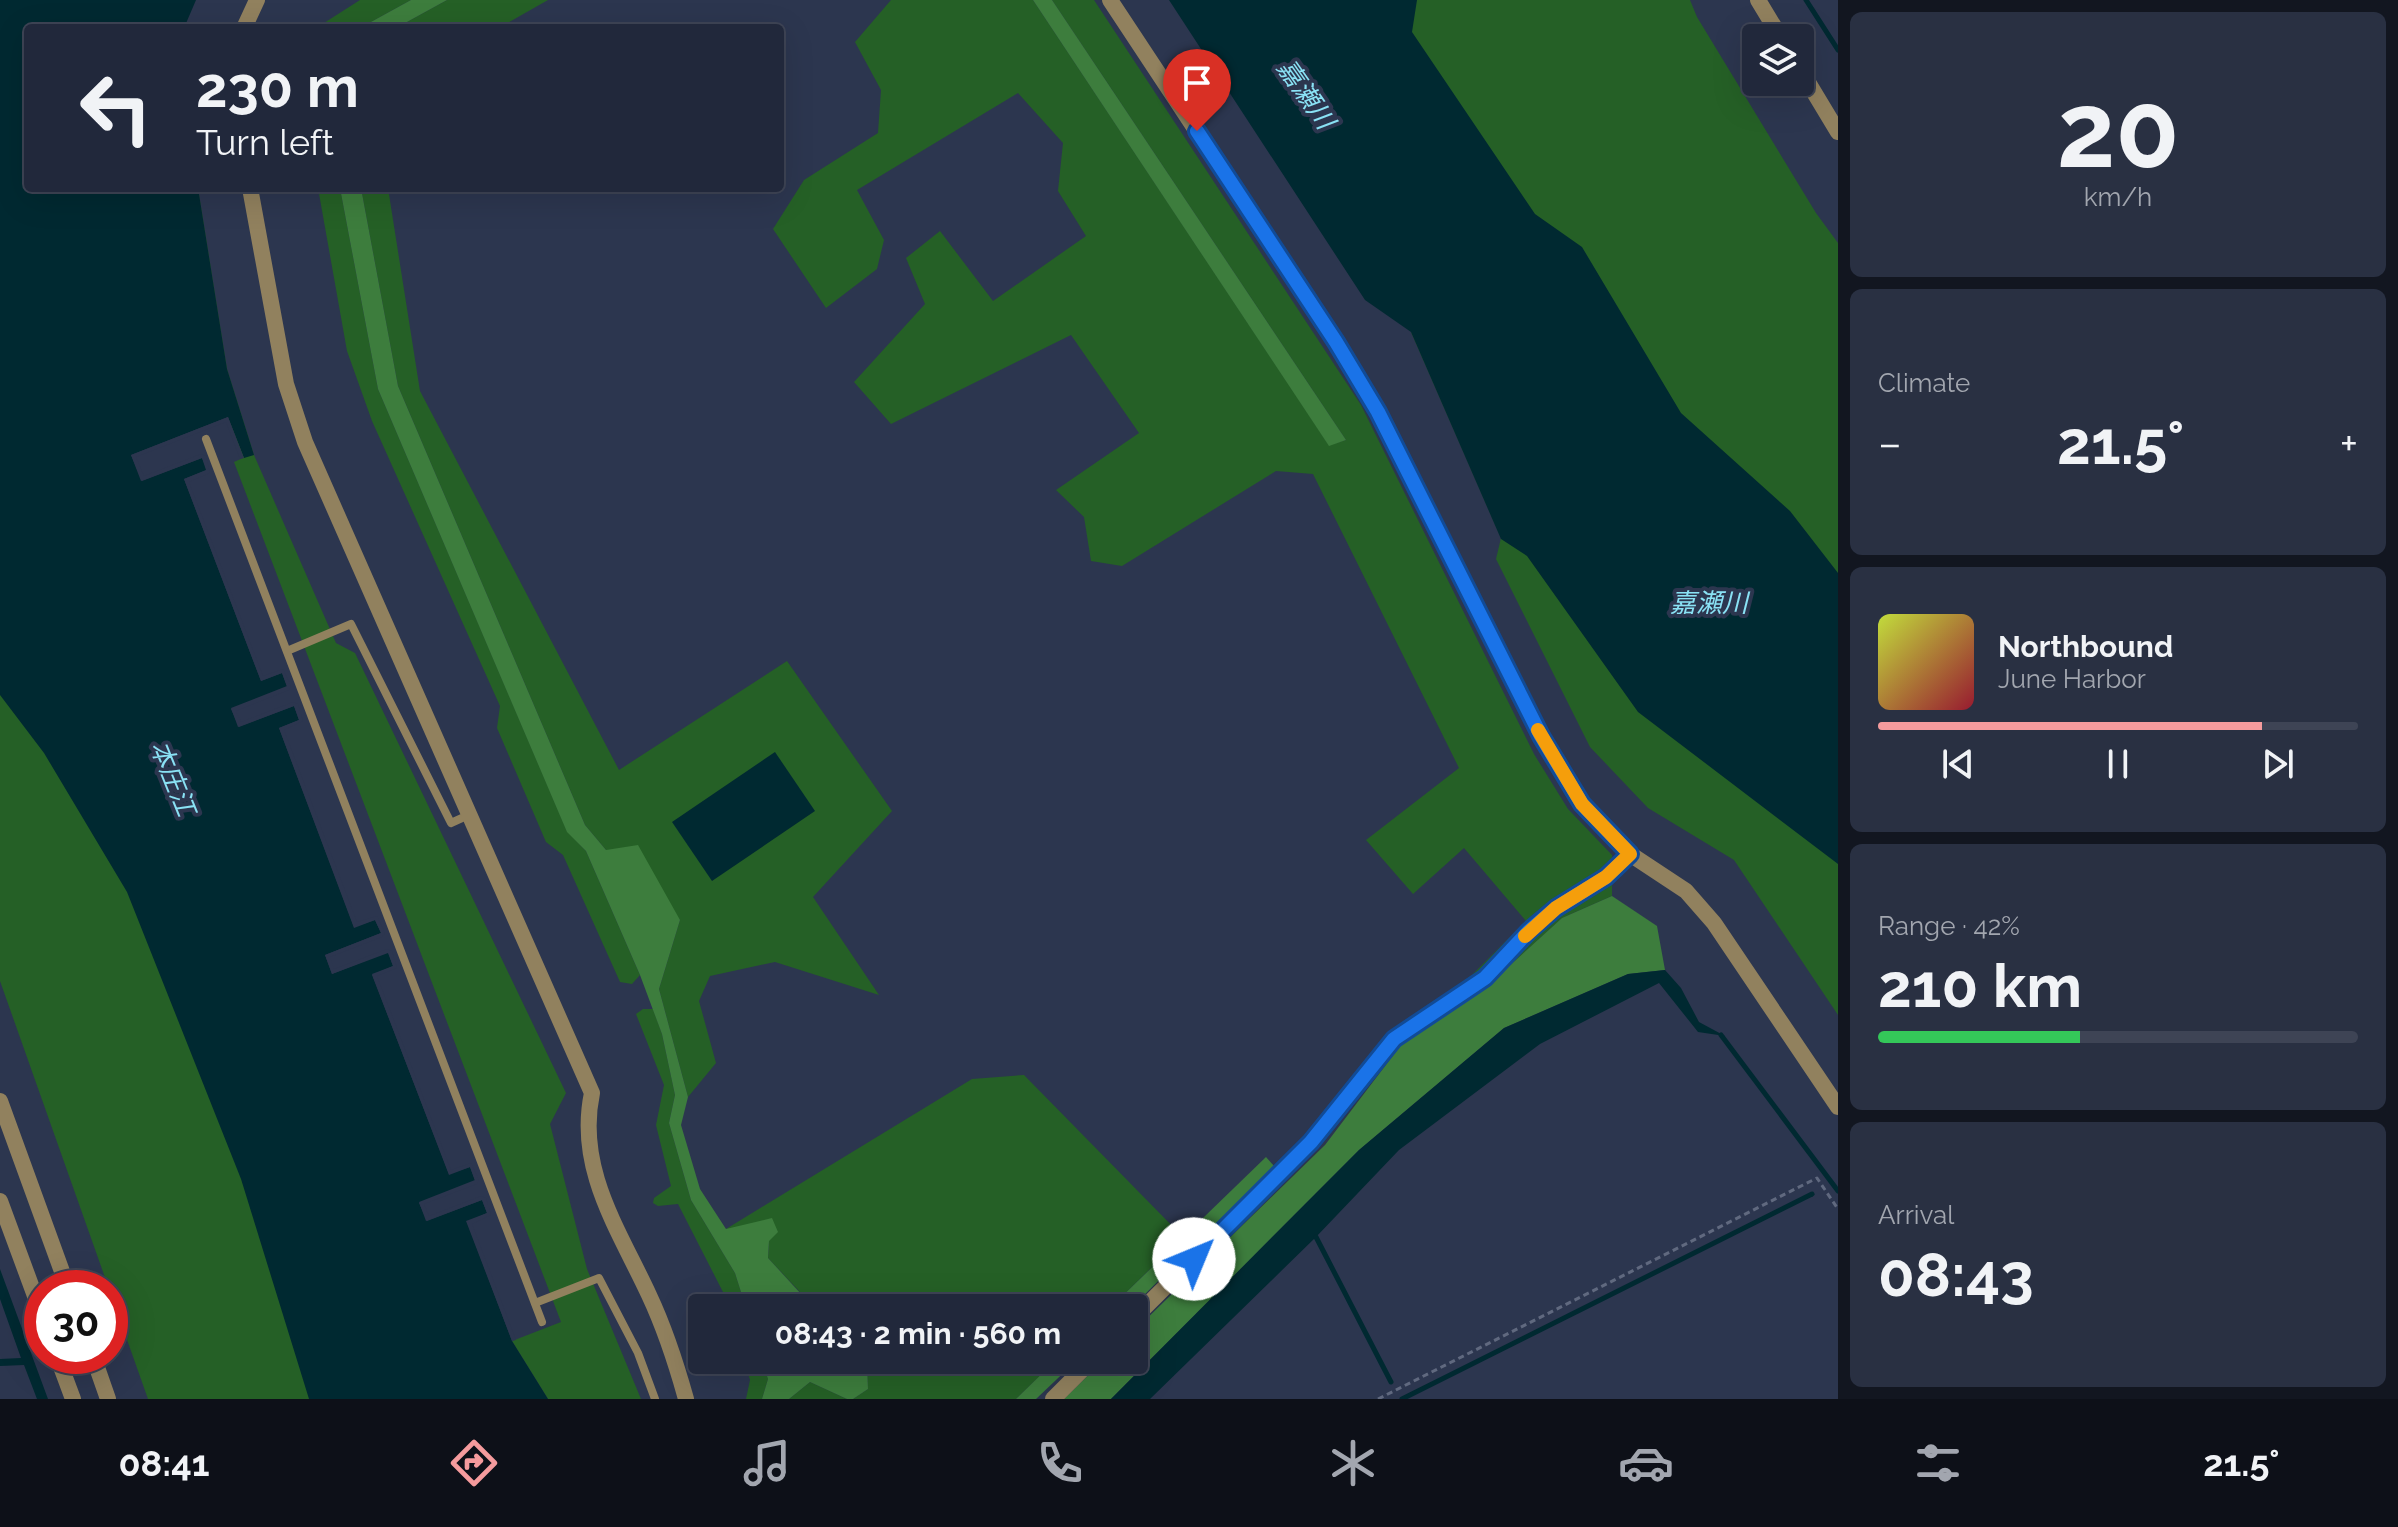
<!DOCTYPE html>
<meta charset="utf-8">
<style>
body{margin:0;font-family:Raleway,"Noto Sans JP",sans-serif;background:#293042;color:#f1f3f6;height:100vh;display:flex;flex-direction:column;font-size:30px;white-space:nowrap}
*{box-sizing:border-box;margin:0}
p{font-size:26px;color:#a2a6af}
.icon{flex:none;width:44px;height:44px;fill:none;stroke:currentColor;stroke-width:2;stroke-linecap:round;stroke-linejoin:round}
.map{position:relative;flex:1;overflow:hidden}
.sheet{display:flex;flex-direction:column;gap:12px;padding:12px;background:#121620;width:560px}
.sheet>*{flex:none}
.top-card{position:absolute;left:24px;top:24px;width:760px;height:168px;border-radius:8px;box-shadow:0 8px 32px #0002,0 0 0 2px #3e4455;background:#21283b;color:#f1f3f6;overflow:hidden}
.controls{position:absolute;left:1742px;top:24px;display:grid;gap:16px}
.controls a{display:grid;place-items:center;width:72px;height:72px;border-radius:8px;background:#21283b;box-shadow:0 8px 32px #0002,0 0 0 2px #3e4455;font-size:40px}
.speed{position:absolute;left:24px;top:1270px;display:flex;gap:16px;font-size:40px;font-weight:700;text-align:center}
.speed>*{display:grid;place-content:center;width:104px;height:104px;border-radius:50%;background:#21283b;box-shadow:0 8px 32px #0002,0 0 0 2px #3e4455;line-height:1}
.speed .limit{border:12px solid #d22;background:#fff;color:#111}
.pin{position:absolute;display:grid;place-items:center;width:68px;height:68px;color:#fff;margin:-82px -34px;border-radius:50% 50% 50% 0;rotate:-45deg;box-shadow:0 0 8px #0007}
.pin .icon{rotate:45deg}
.me{position:absolute;width:88px;margin:-44px;rotate:45deg;stroke-linejoin:round;filter:drop-shadow(0 0 6px #0008)}
.turn{display:flex;align-items:center;gap:28px;height:168px;padding:0 40px;font-size:36px}
.turn .icon{width:104px;height:104px;stroke-width:2.5}
.turn b{display:block;font-size:56px;line-height:68px}
.big{font-size:60px;font-weight:700;line-height:1.1}
.sheet .card{flex:1;display:flex;flex-direction:column;justify-content:center;gap:12px;min-width:0;padding:0 28px;border-radius:12px;background:#293042}
.sheet .dial{align-items:center;gap:0}
.dial b{font-size:104px;line-height:1}
.song{display:flex;align-items:center;gap:24px}
.cover{width:96px;height:96px;border-radius:12px;background:linear-gradient(135deg,hsl(70 70% 55%),hsl(350 70% 35%))}
.played{height:8px;border-radius:4px;background:linear-gradient(90deg,#f59b9d 80%,#3e4455 80%)}
.keys{display:flex;justify-content:space-around;direction:ltr}
.heat{display:flex;justify-content:space-between;align-items:center;font-size:44px;direction:ltr}
.charge{height:12px;border-radius:6px;background:linear-gradient(90deg,#34c759 42%,#3e4455 0)}
.trip{position:absolute;left:688px;top:1294px;width:460px;height:80px;border-radius:8px;background:#21283b;box-shadow:0 8px 32px #0002,0 0 0 2px #3e4455;font-weight:700;line-height:80px;text-align:center}
.dock{display:flex;height:128px;justify-content:space-around;align-items:center;background:#0d1018;color:#a2a6af}
.dock .icon{width:56px;height:56px}
.dock .selected{color:#f59b9d}
.dock b{font-size:36px;color:#f1f3f6}
main{display:flex;flex:1;min-height:0}
.map>svg:first-child{display:block}
.green{fill:#256026}
.forest{fill:#3d7d3d}
.water{fill:#002931}
.pier{fill:#2c364f}
.lines{fill:none;stroke-linecap:round;stroke-linejoin:round}
.stream{stroke:#002931;stroke-width:5}
.path{stroke:#60697f;stroke-width:3;stroke-dasharray:6 4;stroke-linecap:butt}
.lane{stroke:#91815e;stroke-width:8}
.street{stroke:#91815e;stroke-width:16}
.route-casing{stroke:#114b97;stroke-width:20}
.route{stroke:#1a73e8;stroke-width:14}
.slow{stroke:#f59e0b;stroke-width:14}
.labels{text-anchor:middle;stroke-width:8;stroke-linejoin:round;paint-order:stroke}
.water-label{font-size:26px;font-style:italic;fill:#8ae2f5;stroke:#2c364f}
</style>
<main>
<div class="map">
<svg width="1838" height="1399" viewBox="0 0 1838 1399">
<rect width="100%" height="100%" fill="#2c364f"/>
<g class="green">
<polygon points="360,0 411,0 360,28 322,28 324,23"/>
<polygon points="447,0 548,0 499,28 396,28"/>
<polygon points="891,0 1033,0 1329,445 1346,440 1052,0 1094,0 1361,405 1534,754 1568,809 1612,855 1612,896 1562,918 1496,978 1401,1045 1398,1027 1472,975 1526,921 1464,848 1413,894 1366,840 1459,768 1313,474 1276,471 1122,566 1091,561 1084,517 1056,490 1139,433 1071,335 891,424 854,382 925,304 906,258 940,231 993,301 1086,236 1058,191 1063,143 1018,93 857,190 884,240 877,269 826,308 773,229 804,180 878,133 881,90 855,42"/>
<polygon points="1361,0 1690,0 1697,17 1816,213 1838,243 1838,657"/>
<polygon points="198,188 227,369 254,455 336,643 355,653 566,1093 550,1124 587,1269 641,1399 548,1399 512,1341 561,1322 234,462 243,458 229,418"/>
<polygon points="318,188 340,188 378,389 567,831 586,851 640,975 632,984 620,982 563,855 546,842 497,728 500,706 372,421 347,351"/>
<polygon points="361,188 388,188 420,391 619,770 787,661 892,811 813,897 879,995 775,962 710,976 699,1001 716,1063 688,1097 659,989 680,920 606,850 585,825 398,386"/>
<polygon points="1411,332 1838,816 1838,1015 1734,860 1648,808 1590,747 1496,559 1501,538"/>
<polygon points="0,598 160,883 348,1399 148,1399 0,981"/>
<polygon points="643,1009 653,1009 662,1034 675,1095 669,1123 691,1200 735,1273 746,1308 728,1308 724,1294 678,1204 658,1206 653,1203 654,1198 671,1186 656,1125 664,1085 636,1014"/>
<polygon points="1024,1075 1183,1237 1110,1308 815,1308 768,1258 769,1241 726,1229 972,1079"/>
<polygon points="744,1360 762,1360 768,1379 762,1399 746,1399 750,1380"/>
<polygon points="863,1360 1056,1360 1016,1399 853,1399 868,1389 867,1364"/>
<polygon points="810,1382 847,1399 789,1399"/>
</g>
<g class="forest">
<polygon points="411,0 447,0 396,28 360,28"/>
<polygon points="1033,0 1052,0 1346,440 1329,446"/>
<polygon points="340,188 361,188 398,386 585,825 606,850 638,845 680,920 659,989 688,1097 681,1125 700,1189 726,1229 772,1218 778,1232 769,1241 768,1258 814,1308 746,1308 735,1273 691,1200 669,1123 675,1095 662,1034 640,975 586,851 567,832 378,389"/>
<polygon points="1612,896 1657,926 1665,970 1628,974 1504,1028 1359,1150 1111,1399 1064,1399 1104,1360 1134,1360 1134,1331 1325,1145 1401,1045 1496,978 1562,918"/>
<polygon points="1266,1157 1274,1166 1131,1308 1110,1308"/>
<polygon points="762,1360 863,1360 867,1364 868,1389 853,1399 847,1399 810,1382 789,1399 762,1399 768,1379"/>
<polygon points="1056,1360 1077,1360 1036,1399 1016,1399"/>
</g>
<g class="water">
<polygon points="0,0 196,0 184,28 28,28 28,188 198,188 227,369 254,455 244,458 228,417 131,455 142,481 202,458 207,470 184,479 261,681 282,673 287,687 231,709 239,727 294,706 299,720 279,728 354,927 375,920 381,933 325,955 332,974 388,952 393,966 372,975 449,1174 470,1167 475,1181 419,1203 427,1221 482,1200 487,1213 467,1222 512,1341 548,1399 309,1399 241,1179 127,892 44,753 0,695"/>
<polygon points="1169,0 1417,0 1412,32 1535,214 1582,247 1681,413 1790,511 1838,573 1838,864 1638,712 1527,556 1501,539 1411,332 1365,300"/>
<polygon points="775,752 815,811 712,881 672,822"/>
<polygon points="1665,970 1681,988 1699,1022 1725,1036 1698,1032 1659,983 1540,1044 1399,1150 1316,1237 1150,1399 1111,1399 1359,1150 1504,1028 1628,974"/>
<polygon points="0,1269 48,1399 37,1399 24,1365 0,1366 0,1359 21,1358 0,1299"/>
</g>
<polygon class="pier" points="228,417 244,458 240,459 226,422 136,457 144,476 201,454 206,456 210,473 189,482 263,676 283,669 291,686 289,690 236,711 241,722 293,702 298,704 303,721 284,730 357,922 377,916 385,933 382,937 330,957 334,969 387,949 392,951 397,968 377,976 451,1170 471,1163 479,1180 477,1184 424,1204 429,1216 481,1196 486,1198 491,1215 472,1224 516,1340 512,1341 466,1221 487,1213 482,1200 426,1221 419,1202 475,1180 470,1167 449,1175 372,974 393,966 388,953 332,974 325,955 381,933 375,920 354,928 279,728 299,720 294,706 238,727 231,708 287,686 282,673 261,681 184,479 206,470 202,458 141,481 131,455"/>
<g class="lines">
<g class="stream">
<polyline points="1806,0 1838,50"/>
<polyline points="1721,1035 1838,1191"/>
<polyline points="1316,1237 1391,1382"/>
<polyline points="1402,1399 1812,1194"/>
</g>
<polyline class="path" points="1378,1399 1817,1178 1838,1209"/>
<g class="lane">
<polyline points="206,439 542,1322"/>
<polyline points="287,651 351,624 451,823 462,818"/>
<polyline points="535,1303 599,1278 638,1353 655,1399"/>
</g>
<g class="street">
<polyline points="1110,0 1336,342 1378,412 1541,736 1582,804 1630,854 1686,891 1714,923 1838,1107"/>
<polyline points="1758,0 1781,38"/>
<polyline points="244,28 257,0"/>
<polyline points="1800,69 1838,132"/>
<path d="M250 188 286 384 305 442 592 1093C576 1169 619 1230 649 1295 665 1329 676 1363 686 1399"/>
<polyline points="0,1101 68,1288"/>
<polyline points="0,1201 42,1315"/>
<polyline points="1134,1318 1311,1142 1394,1039 1485,978 1529,931 1556,908 1606,877 1630,854"/>
<polyline points="57,1356 73,1399"/>
<polyline points="93,1356 108,1399"/>
<polyline points="1053,1399 1092,1360"/>
</g>
</g>
<g class="lines">
<g class="route-casing">
<polyline id="route" points="1194,1259 1311,1142 1394,1039 1485,978 1529,931 1556,908 1606,877 1630,854 1582,804 1541,736 1378,412 1336,342 1197,131"/>
</g>
<use href="#route" class="route"/>
<polyline class="slow" points="1525,936 1556,908 1606,877 1630,854 1582,804 1538,730"/>
</g>
<g class="labels">
<g class="water-label">
<text transform="translate(1306 94) rotate(55)" y="9">嘉瀬川</text>
<text x="1709" y="612">嘉瀬川</text>
<text transform="translate(173 778) rotate(68)" y="9">本庄江</text>
</g>
</g>
</svg>
<div class="controls">
<a><svg class="icon" aria-label="layers" viewBox="0 0 24 24"><path d="M12 4l9 5-9 5-9-5zM3 14l9 5 9-5"/></svg></a>
</div>
<div class="speed"><div class="limit">30</div></div>
<div class="pin" style="left:1197px;top:131px;background:#d93025"><svg class="icon" aria-label="arrive" viewBox="0 0 24 24"><path d="M6 21V4h12l-3 4 3 4H6"/></svg></div>
<svg class="me" style="left:1194px;top:1259px" viewBox="-20 -20 40 40"><circle r="19" fill="#fff"/><path d="M0-13L10 11 0 6-10 11z" fill="#1a73e8"/></svg>
<div class="trip">08:43 · 2 min · 560 m</div>
<div class="top-card">
<div class="turn"><svg class="icon" aria-label="left" viewBox="0 0 24 24"><path d="M17 20v-9H6M10 6l-5 5 5 5"/></svg><div><b>230 m</b>Turn left</div></div>
</div>
</div>
<section class="sheet">
<div class="card dial"><b>20</b><p>km/h</p></div>
<div class="card"><p>Climate</p>
<div class="heat"><a>−</a><b class="big">21.5°</b><a>+</a></div>
</div>
<div class="card">
<div class="song"><i class="cover"></i><div><b>Northbound</b><p>June Harbor</p></div></div>
<div class="played"></div>
<div class="keys"><svg class="icon" aria-label="previous" viewBox="0 0 24 24"><path d="M18 5L8 12l10 7zM5 5v14"/></svg><svg class="icon" aria-label="pause" viewBox="0 0 24 24"><path d="M8 5v14M16 5v14"/></svg><svg class="icon" aria-label="next" viewBox="0 0 24 24"><path d="M6 5l10 7-10 7zM19 5v14"/></svg></div>
</div>
<div class="card"><p>Range · 42%</p><b class="big">210 km</b><div class="charge"></div></div>
<div class="card"><p>Arrival</p><b class="big">08:43</b></div>
</section>
</main>
<nav class="dock">
<b>08:41</b>
<svg class="icon selected" aria-label="directions" viewBox="0 0 24 24"><path d="M12 3l9 9-9 9-9-9zM9 14v-3h6M13 9l2 2-2 2"/></svg>
<svg class="icon" aria-label="music" viewBox="0 0 24 24"><path d="M9 18V5l10-2v13"/><circle cx="6" cy="18" r="3"/><circle cx="16" cy="16" r="3"/></svg>
<svg class="icon" aria-label="phone" viewBox="0 0 24 24"><path d="M5 4h4l2 5-3 2q2 4 5 5l2-3 5 2v4C11 20 4 13 5 4z"/></svg>
<svg class="icon" aria-label="climate" viewBox="0 0 24 24"><path d="M12 3v18M4 7l16 10M4 17L20 7"/></svg>
<svg class="icon" aria-label="car" viewBox="0 0 24 24"><path d="M5 17H2v-5l4-1 3-4h7l3 4 3 1v5h-3M9 17h6M6 11h13"/><circle cx="7" cy="17" r="2"/><circle cx="17" cy="17" r="2"/></svg>
<svg class="icon" aria-label="filters" viewBox="0 0 24 24"><path d="M4 7h16M4 17h16"/><circle cx="9" cy="7" r="2"/><circle cx="15" cy="17" r="2"/></svg>
<b>21.5°</b>
</nav>
